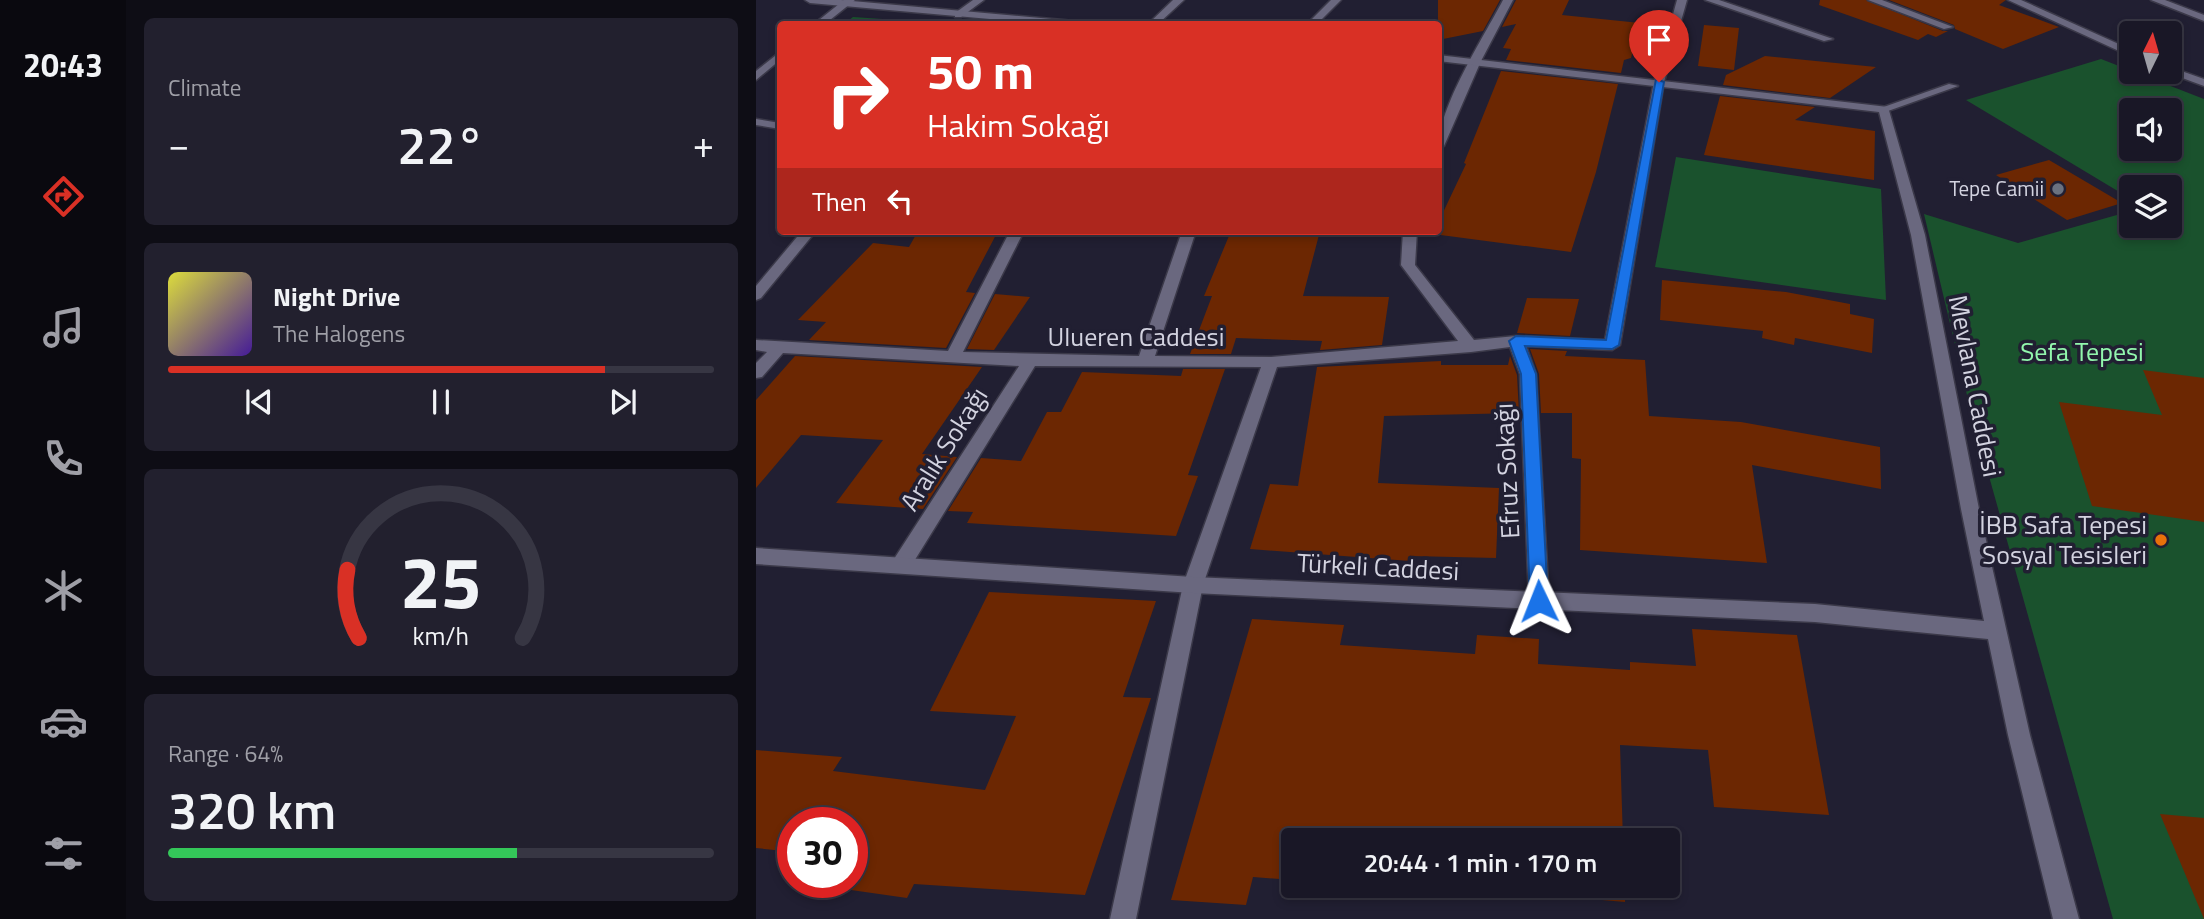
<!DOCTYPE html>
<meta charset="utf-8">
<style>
body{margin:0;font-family:"Titillium Web",sans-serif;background:#22202e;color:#f1f3f6;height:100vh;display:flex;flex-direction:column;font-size:26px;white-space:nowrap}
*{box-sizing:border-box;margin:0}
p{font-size:23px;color:#9f9fa7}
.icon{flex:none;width:38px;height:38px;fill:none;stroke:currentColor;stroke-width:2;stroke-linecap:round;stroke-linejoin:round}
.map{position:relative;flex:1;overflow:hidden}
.panel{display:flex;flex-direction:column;gap:18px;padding:18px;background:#0e0d15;width:630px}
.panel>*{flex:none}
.hud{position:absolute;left:21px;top:21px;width:665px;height:214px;border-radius:7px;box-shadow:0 4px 10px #0003,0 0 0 2px #373643;background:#d93025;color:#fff;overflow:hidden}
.needle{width:46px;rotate:5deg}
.fabs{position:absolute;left:1363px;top:21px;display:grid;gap:14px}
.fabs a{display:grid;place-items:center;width:63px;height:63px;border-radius:7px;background:#191726;box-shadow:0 4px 10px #0003,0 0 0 2px #373643;font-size:35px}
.speed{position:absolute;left:21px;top:807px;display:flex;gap:14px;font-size:35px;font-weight:700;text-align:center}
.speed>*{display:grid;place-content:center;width:91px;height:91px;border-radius:50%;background:#191726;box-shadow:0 4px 10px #0003,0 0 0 2px #373643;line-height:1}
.speed .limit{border:10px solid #d22;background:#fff;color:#111}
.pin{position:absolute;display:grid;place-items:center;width:60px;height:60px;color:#fff;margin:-72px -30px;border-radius:50% 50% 50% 0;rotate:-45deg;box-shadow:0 0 7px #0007}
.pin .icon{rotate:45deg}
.me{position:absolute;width:77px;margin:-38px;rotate:358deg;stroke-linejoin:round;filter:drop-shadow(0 0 5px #0008)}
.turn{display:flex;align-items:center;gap:24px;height:147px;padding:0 35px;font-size:32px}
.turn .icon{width:91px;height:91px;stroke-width:2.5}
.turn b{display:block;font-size:49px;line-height:60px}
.then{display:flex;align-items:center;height:66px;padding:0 35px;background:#0003;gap:14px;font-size:26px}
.big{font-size:52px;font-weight:600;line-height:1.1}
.panel .tile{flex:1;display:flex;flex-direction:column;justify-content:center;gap:10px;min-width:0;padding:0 24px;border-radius:10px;background:#22202e}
.panel .dial{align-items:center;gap:0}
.dial svg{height:182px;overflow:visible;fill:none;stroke:#373643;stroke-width:7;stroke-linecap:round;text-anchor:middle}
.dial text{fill:#f1f3f6;stroke:none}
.song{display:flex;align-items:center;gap:21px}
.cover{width:84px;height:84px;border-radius:10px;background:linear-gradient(135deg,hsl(60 70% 55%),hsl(260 70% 35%))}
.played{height:7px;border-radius:4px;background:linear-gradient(90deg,#d93025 80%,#373643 80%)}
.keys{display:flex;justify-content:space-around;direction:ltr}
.heat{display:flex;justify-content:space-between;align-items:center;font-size:38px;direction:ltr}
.charge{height:10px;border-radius:5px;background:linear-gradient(90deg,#34c759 64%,#373643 0)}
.trip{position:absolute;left:525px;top:828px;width:399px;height:70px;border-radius:7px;background:#191726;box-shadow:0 4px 10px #0003,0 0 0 2px #373643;font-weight:600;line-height:70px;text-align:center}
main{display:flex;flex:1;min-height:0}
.menu{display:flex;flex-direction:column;width:126px;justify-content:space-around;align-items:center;background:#0a090f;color:#9f9fa7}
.menu .icon{width:49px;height:49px}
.menu .selected{color:#d93025}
.menu b{font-size:32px;color:#f1f3f6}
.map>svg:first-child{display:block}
.green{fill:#1a522d;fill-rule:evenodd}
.building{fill:#6c2702}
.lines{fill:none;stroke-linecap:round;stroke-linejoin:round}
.street-casing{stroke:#3b3949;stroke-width:3}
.secondary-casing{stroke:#3b3949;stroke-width:3}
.street{fill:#6a687f;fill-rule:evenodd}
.secondary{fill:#6a687f;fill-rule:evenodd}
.route{fill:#1a73e8;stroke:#114b97;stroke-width:2}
.worship-dot{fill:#6b7280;stroke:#211f32;stroke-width:2.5}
.food-dot{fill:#e8710a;stroke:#211f32;stroke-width:2.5}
.labels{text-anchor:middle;stroke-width:7;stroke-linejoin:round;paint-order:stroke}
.far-poi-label{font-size:21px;fill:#d3d3e0;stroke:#211f32;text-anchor:end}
.street-label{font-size:26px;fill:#d3d3e0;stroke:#211f32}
.park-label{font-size:26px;fill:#92f6ad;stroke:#211f32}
.poi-label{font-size:26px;fill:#d3d3e0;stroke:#211f32;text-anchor:end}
</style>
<main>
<nav class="menu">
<b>20:43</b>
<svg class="icon selected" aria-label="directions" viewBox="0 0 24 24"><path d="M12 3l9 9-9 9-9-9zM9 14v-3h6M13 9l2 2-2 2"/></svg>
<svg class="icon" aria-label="music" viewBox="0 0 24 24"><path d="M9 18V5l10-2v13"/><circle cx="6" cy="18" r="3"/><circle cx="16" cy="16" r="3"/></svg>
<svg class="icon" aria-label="phone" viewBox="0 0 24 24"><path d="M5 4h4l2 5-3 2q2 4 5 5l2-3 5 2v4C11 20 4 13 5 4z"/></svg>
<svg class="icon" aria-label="climate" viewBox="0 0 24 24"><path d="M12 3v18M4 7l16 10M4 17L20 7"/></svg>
<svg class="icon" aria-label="car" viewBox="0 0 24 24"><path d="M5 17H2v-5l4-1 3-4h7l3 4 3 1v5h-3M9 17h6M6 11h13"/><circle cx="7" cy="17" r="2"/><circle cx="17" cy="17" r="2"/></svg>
<svg class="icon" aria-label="filters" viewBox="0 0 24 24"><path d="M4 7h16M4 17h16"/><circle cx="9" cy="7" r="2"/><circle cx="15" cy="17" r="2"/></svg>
</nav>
<section class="panel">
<div class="tile"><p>Climate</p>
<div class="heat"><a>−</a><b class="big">22°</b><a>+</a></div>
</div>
<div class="tile">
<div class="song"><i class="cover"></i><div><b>Night Drive</b><p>The Halogens</p></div></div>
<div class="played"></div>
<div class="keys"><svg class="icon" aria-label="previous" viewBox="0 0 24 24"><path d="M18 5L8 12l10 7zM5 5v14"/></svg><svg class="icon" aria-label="pause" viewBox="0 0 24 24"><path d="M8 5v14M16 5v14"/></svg><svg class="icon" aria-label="next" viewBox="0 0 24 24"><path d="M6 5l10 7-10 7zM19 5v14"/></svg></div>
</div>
<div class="tile dial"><svg viewBox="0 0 100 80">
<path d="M14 69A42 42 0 1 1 86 69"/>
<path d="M14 69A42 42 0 0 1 9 39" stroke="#d93025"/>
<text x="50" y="56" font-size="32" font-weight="700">25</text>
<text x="50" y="72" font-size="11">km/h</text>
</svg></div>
<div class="tile"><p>Range · 64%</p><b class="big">320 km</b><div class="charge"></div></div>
</section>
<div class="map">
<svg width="1448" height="919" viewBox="0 0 1448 919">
<rect width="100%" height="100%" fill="#211f32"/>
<g class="green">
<polygon points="97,17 200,24 88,24"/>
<path d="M1345 59 1448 99V919H1357L1215 412 1168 214 1262 243 1375 211 1376 226H1414V187H1376L1375 199 1210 100ZM1376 110H1414V149H1376Z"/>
<polygon points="920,157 1125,189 1130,300 899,267"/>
</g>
<g class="building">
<polygon points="682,0 744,0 727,31 682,40"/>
<polygon points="760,0 813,0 806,15 884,23 875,58 868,60 865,73 750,60 755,49 747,48 760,24 746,27"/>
<polygon points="1064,0 1110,0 1187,31 1192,31 1180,37 1172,34 1162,40 1063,5"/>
<polygon points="1133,0 1250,0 1243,5 1303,27 1247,49 1199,29 1198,25"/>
<polygon points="948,25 983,28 978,70 942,66"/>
<polygon points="1009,56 1120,67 1074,98 967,85 970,75"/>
<polygon points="745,71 862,84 840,172 815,252 677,234 682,231 682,223 710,164 708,163"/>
<polygon points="964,96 1059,107 1039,120 1119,131 1118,180 948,155"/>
<polygon points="1293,160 1366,203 1311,220 1240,175"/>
<polygon points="162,231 242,231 210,292 219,293 190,348 53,340 70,322 42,320 117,243 153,247"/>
<polygon points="475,231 564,231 547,296 633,297 626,345 564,350 566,341 480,338 475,354 434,354 456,296 448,296"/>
<polygon points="906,280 1030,292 1094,304 1094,314 1118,319 1116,353 1039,338 1038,345 1006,338 1007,331 904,320"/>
<polygon points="239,294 274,297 238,350 211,349"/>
<polygon points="771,298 823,299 814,336 761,333"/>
<polygon points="774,349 811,351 809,356 889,360 893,416 985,422 1124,447 1125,489 996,465 1011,563 824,550 825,459 816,458 816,413 785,413 783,374"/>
<polygon points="39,356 226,367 166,454 201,457 167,509 80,503 127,440 45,435 0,488 0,400"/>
<polygon points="754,356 761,375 763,413 628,416 622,483 743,488 740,558 655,556 654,561 494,549 514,484 542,486 561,367 685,361 685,365 752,365"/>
<polygon points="427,369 469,369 432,475 442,476 420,536 211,523 217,512 192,511 225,458 265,461 291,412 305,412 326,372 425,376"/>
<polygon points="1387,370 1448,378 1448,522 1336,506 1303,402 1406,415"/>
<polygon points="233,592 400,601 367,697 395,698 329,895 158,884 151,898 39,882 96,882 96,822 37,822 37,852 0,848 0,750 86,757 77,771 229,790 260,716 174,711"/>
<polygon points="496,619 588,625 584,645 719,654 721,635 783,639 782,664 874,670 874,662 940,666 936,629 1041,635 1073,815 958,807 952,750 864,745 867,840 537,840 537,880 497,877 490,905 415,900"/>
<polygon points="1404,814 1448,818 1448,919"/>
<polygon points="608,886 869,886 869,902 685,886 685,892"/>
</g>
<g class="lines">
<g class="street-casing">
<g id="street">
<polygon points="88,0 99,0 69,24 58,24"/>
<polygon points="217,0 228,0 205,17 199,17 199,13"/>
<path d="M747 0H757L725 61 688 146 682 149C682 108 727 38 747 0Z"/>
<polygon points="921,0 931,0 908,82 864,345 856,350 770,346 780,374 793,601 790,607 783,609 776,607 773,601 764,374 754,347 715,352 521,367 447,585 380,919 354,919 427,585 505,367 279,366 152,571 145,573 138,571 135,565 138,559 263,366 27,353 6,377 0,378 0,363 11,352 0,350 0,340 192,351 254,231 268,231 207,352 383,356 426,231 440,231 399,356 515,357 702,341 645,265 647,231 661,231 659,265 718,340 760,336 849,340 898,82"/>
<polygon points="949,0 963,0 1077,39 1068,41"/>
<polygon points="1112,0 1126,0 1197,27 1188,29"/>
<polygon points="1252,0 1265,0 1376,50 1376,57"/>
<polygon points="1395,0 1409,0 1448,15 1448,21"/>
<polygon points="24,52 24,60 0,80 0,71"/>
<polygon points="1414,67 1448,79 1448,86 1410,72 1414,72"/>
<polygon points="1193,84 1202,86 1132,111 1122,109"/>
<polygon points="0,119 24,123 24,129 0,125"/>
<polygon points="46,231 60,231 5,298 0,300 0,286"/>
</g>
</g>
<g class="secondary-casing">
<g id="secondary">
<polygon points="49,0 85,0 318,21 323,24 291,24 54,3"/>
<polygon points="417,0 428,0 402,24 392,24"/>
<polygon points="575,0 585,0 561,24 551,24"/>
<polygon points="682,55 1132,107 1169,235 1223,509 1274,735 1323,919 1297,919 1252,735 1232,639 1059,622 437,593 0,564 0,548 437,577 1059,604 1228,621 1205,509 1155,235 1123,112 682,61"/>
</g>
</g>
<use href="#street" class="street"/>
<use href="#secondary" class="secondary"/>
</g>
<polygon class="route" points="900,79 908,82 863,345 856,349 769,346 780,374 792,601 789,606 783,609 776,606 774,601 765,374 753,341 760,336 850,340"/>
<circle class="worship-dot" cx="1302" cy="189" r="7"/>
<circle class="food-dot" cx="1405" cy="540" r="7"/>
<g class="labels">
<g class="far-poi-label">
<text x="1288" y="196">Tepe Camii</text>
</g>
<g class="street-label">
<text x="380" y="346">Ulueren Caddesi</text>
<text transform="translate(1219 386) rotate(79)" y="9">Mevlana Caddesi</text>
<text transform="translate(188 449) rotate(-58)" y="9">Aralık Sokağı</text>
<text transform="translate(751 471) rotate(-93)" y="9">Efruz Sokağı</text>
<text transform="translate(622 567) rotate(3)" y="9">Türkeli Caddesi</text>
</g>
<g class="park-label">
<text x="1326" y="361">Sefa Tepesi</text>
</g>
<g class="poi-label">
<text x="1391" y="534">İBB Safa Tepesi<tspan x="1391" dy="30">Sosyal Tesisleri</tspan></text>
</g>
</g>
</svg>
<div class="fabs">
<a><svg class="needle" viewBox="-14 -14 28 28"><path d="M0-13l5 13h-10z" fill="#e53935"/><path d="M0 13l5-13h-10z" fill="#9f9fa7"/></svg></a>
<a><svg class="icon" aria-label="sound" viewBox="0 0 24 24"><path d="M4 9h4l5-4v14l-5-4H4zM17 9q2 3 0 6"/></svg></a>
<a><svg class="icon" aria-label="layers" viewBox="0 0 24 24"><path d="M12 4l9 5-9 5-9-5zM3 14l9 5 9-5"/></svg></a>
</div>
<div class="speed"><div class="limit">30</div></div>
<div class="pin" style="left:903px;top:82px;background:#d93025"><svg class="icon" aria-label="arrive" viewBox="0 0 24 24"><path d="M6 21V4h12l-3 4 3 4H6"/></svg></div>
<svg class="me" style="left:783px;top:601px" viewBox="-20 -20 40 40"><path d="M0-17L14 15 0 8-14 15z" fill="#1a73e8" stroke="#fff" stroke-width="4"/></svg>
<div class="trip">20:44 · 1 min · 170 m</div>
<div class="hud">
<div class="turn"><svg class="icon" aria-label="right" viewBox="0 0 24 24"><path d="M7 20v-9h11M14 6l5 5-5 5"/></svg><div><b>50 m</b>Hakim Sokağı</div></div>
<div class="then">Then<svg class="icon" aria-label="left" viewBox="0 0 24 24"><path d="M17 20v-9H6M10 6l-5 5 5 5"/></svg></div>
</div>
</div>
</main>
